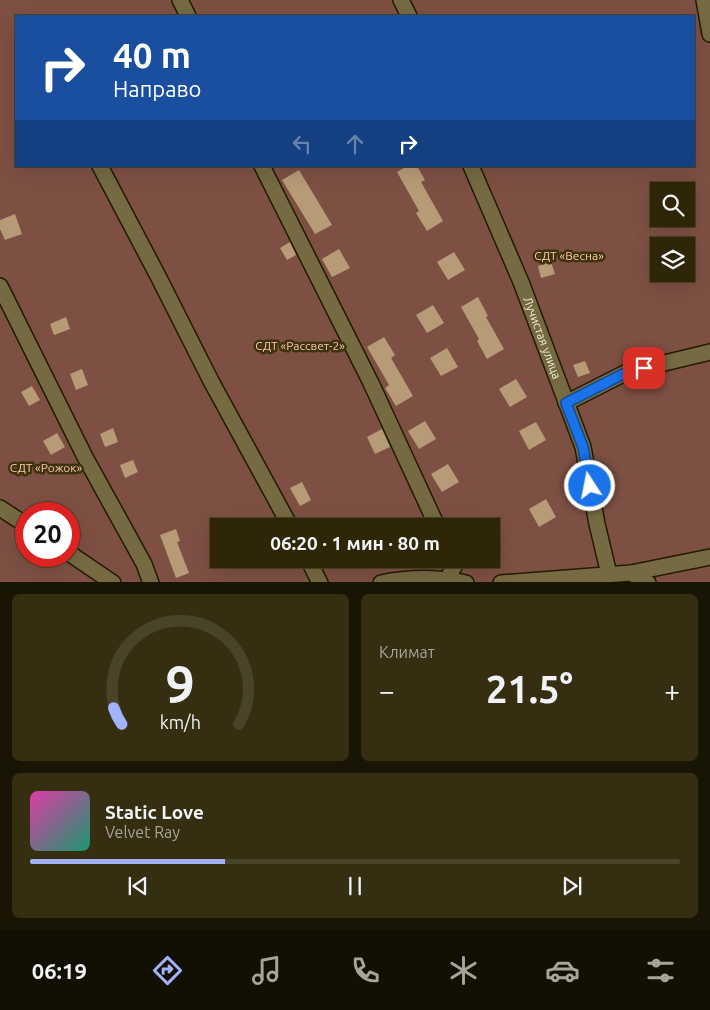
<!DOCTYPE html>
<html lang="ru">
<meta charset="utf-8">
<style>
body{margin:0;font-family:Ubuntu,sans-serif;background:#362e11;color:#f1f3f6;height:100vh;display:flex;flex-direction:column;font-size:19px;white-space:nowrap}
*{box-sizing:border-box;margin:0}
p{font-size:16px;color:#a7a59b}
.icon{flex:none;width:28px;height:28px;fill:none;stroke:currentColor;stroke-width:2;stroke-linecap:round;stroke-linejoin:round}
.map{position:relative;height:582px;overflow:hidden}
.drawer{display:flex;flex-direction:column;gap:12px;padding:12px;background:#191504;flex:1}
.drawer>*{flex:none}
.top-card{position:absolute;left:15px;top:15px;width:680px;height:152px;border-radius:0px;box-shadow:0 5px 20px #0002,0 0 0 1px #494328;background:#1a4fa0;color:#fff;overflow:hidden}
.tools{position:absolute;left:650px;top:182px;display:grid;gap:10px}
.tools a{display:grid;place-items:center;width:45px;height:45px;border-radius:0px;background:#2e2607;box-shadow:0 5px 20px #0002,0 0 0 1px #494328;font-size:25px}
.speed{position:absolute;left:15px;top:502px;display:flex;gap:10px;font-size:25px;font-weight:700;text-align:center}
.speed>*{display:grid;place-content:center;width:65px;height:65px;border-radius:50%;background:#2e2607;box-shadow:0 5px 20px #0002,0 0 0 1px #494328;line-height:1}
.speed .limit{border:8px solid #d22;background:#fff;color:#111}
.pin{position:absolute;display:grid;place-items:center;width:42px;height:42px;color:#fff;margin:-21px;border-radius:10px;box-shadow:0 2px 8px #0006}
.me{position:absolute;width:55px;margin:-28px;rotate:349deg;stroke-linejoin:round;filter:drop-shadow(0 0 4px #0008)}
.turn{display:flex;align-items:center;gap:18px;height:105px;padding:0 15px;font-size:22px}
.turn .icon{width:65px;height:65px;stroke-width:2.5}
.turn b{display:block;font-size:35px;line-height:42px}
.lanes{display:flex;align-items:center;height:48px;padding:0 15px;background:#0003;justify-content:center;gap:25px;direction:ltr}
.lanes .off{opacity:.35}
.big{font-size:38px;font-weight:700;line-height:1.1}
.drawer .tile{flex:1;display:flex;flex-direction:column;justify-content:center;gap:8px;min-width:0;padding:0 18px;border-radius:8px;background:#362e11}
.drawer .dial{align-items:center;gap:0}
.dial svg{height:130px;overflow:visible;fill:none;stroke:#494328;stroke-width:7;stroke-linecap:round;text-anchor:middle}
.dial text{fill:#f1f3f6;stroke:none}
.song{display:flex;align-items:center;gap:15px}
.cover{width:60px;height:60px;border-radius:8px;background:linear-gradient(135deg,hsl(320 70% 55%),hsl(160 70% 35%))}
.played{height:5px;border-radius:2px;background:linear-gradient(90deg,#a3b2fd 30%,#494328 30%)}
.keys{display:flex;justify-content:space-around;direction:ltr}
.heat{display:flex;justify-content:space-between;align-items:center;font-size:28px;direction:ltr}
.drawer .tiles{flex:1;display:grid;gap:12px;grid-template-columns:1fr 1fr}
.tile:last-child{grid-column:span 2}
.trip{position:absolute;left:210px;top:518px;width:290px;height:50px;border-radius:0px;background:#2e2607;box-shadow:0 5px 20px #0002,0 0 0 1px #494328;font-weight:700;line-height:50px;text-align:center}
.menu{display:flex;height:80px;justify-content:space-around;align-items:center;background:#120f03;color:#a7a59b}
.menu .icon{width:35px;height:35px}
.menu .selected{color:#a3b2fd}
.menu b{font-size:22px;color:#f1f3f6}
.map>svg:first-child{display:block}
.green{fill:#7e5044;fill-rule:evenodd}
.building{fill:#b69b76}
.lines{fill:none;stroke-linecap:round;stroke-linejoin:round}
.minor-casing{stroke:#231b00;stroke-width:18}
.minor{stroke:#756a42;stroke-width:15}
.route-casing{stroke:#114b97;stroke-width:12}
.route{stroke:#1a73e8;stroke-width:9}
.labels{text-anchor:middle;stroke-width:5;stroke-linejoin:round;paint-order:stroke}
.park-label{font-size:12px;fill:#fec5b7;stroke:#3e3309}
.street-label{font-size:12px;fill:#f4eed8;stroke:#3e3309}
</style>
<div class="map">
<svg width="710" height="583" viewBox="0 0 710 583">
<rect width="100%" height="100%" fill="#3e3309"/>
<path class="green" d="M0 0H710V582H624L614 574 533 583 0 582ZM16 16H694V166H16ZM659 191H686V219H659ZM659 246H686V274H659ZM26 514H69V556H26ZM219 526H491V559H219Z"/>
<g class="building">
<polygon points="407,166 417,166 425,180 421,182 443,221 427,231 416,213 419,211 397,172"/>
<polygon points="299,170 332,225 315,234 282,180"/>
<polygon points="15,214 22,234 5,240 0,229 0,220"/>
<polygon points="290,242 296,255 287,260 280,248"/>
<polygon points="339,249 350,268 332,277 322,259"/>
<polygon points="454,252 465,270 448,280 437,262"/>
<polygon points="551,262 555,274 541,278 538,266"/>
<polygon points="478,297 488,316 486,317 504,349 487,359 477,341 479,339 461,307"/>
<polygon points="433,305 444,323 427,333 416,315"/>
<polygon points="66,317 70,329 54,335 50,324"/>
<polygon points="384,337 395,355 391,358 413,396 396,406 385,388 389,385 367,347"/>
<polygon points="447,348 458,367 441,376 430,358"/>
<polygon points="585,361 590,373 578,377 573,365"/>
<polygon points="82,369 88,385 76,390 70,374"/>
<polygon points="516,379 527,397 510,407 499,389"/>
<polygon points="32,386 40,400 29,406 21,392"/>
<polygon points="425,421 436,439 419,449 408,431"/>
<polygon points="536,422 546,440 529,450 519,431"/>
<polygon points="113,428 118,442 105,447 100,434"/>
<polygon points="382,429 390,447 375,454 367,437"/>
<polygon points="57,433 65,447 51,455 43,441"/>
<polygon points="133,460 138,472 125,478 120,465"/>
<polygon points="448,464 459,482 442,492 431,474"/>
<polygon points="302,482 311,500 300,506 290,488"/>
<polygon points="546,499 556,517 539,527 529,509"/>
<polygon points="176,529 180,541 177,542 189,573 176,578 160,535"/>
</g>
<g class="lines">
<g class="minor-casing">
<g id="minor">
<polyline points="180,0 188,16"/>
<polyline points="401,0 409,16"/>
<polyline points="704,0 710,34"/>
<polyline points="100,166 159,278 211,381 290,526"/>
<polyline points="262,166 371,383 437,526"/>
<path id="s1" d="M471 166 521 282 583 447 597 524 609 574"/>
<polyline points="0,286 85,457 144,564 151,583"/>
<polyline points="566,403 627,372 710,352"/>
<polyline points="0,508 26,525"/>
<polyline points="69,553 113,583"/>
<polyline points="308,559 320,583"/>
<polyline points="631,573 710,557"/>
<polyline points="447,579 454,567 450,559"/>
<path d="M381 583C410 577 437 577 466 583"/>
<polyline points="501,583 631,573 648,583"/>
</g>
</g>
<use href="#minor" class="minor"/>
</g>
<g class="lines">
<g class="route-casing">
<polyline id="route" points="590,486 583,447 566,403 627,372 644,368"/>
</g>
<use href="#route" class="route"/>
</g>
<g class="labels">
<g class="park-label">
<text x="569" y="260">СДТ «Весна»</text>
<text x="300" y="350">СДТ «Рассвет-2»</text>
<text x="46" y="472">СДТ «Рожок»</text>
</g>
<g class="street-label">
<text dy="4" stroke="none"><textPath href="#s1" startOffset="186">Лучистая улица</textPath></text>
</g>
</g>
</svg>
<div class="tools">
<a><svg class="icon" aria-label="search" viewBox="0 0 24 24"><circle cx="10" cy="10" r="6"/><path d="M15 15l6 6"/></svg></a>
<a><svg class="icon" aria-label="layers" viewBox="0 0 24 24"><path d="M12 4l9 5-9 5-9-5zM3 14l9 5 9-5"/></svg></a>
</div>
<div class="speed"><div class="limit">20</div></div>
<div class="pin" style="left:644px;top:368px;background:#d93025"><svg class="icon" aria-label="arrive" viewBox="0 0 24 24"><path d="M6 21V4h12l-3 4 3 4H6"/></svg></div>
<svg class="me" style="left:590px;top:486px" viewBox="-20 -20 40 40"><circle r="17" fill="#1a73e8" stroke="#fff" stroke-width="3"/><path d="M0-11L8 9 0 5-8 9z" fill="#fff"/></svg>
<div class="trip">06:20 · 1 мин · 80 m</div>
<div class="top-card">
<div class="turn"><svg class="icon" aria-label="right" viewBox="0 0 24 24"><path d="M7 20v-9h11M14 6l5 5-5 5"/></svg><div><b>40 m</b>Направо</div></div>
<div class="lanes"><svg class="icon off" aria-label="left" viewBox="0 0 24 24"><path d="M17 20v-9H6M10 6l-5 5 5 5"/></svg><svg class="icon off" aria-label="ahead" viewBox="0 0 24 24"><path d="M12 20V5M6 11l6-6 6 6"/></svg><svg class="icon" aria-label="right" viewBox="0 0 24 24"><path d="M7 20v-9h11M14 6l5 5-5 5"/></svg></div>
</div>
</div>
<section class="drawer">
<div class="tiles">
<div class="tile dial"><svg viewBox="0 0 100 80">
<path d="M14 69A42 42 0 1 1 86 69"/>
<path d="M14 69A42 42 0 0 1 9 59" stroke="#a3b2fd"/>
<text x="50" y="56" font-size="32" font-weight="700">9</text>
<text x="50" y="72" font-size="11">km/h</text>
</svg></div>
<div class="tile"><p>Климат</p>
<div class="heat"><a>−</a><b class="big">21.5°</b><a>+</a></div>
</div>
<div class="tile">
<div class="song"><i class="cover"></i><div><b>Static Love</b><p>Velvet Ray</p></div></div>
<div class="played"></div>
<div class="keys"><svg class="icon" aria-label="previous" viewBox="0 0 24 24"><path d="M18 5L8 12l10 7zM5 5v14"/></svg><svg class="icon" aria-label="pause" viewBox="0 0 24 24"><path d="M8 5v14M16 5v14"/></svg><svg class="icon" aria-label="next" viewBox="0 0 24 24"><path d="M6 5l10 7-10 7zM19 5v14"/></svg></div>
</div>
</div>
</section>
<nav class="menu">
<b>06:19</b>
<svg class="icon selected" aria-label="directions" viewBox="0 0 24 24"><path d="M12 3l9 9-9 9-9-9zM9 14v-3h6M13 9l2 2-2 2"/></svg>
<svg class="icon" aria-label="music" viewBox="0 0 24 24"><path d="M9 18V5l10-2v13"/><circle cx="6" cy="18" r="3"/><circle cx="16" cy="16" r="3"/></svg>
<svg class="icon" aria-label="phone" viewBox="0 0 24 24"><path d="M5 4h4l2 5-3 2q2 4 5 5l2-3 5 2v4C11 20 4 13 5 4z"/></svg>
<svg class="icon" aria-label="climate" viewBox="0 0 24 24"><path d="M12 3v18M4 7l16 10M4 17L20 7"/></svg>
<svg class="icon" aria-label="car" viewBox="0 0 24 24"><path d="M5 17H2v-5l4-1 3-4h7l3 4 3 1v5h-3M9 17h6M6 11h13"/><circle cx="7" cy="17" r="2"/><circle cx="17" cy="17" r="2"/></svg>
<svg class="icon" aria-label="filters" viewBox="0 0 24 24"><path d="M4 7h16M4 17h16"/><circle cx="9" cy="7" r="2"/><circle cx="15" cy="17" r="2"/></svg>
</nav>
